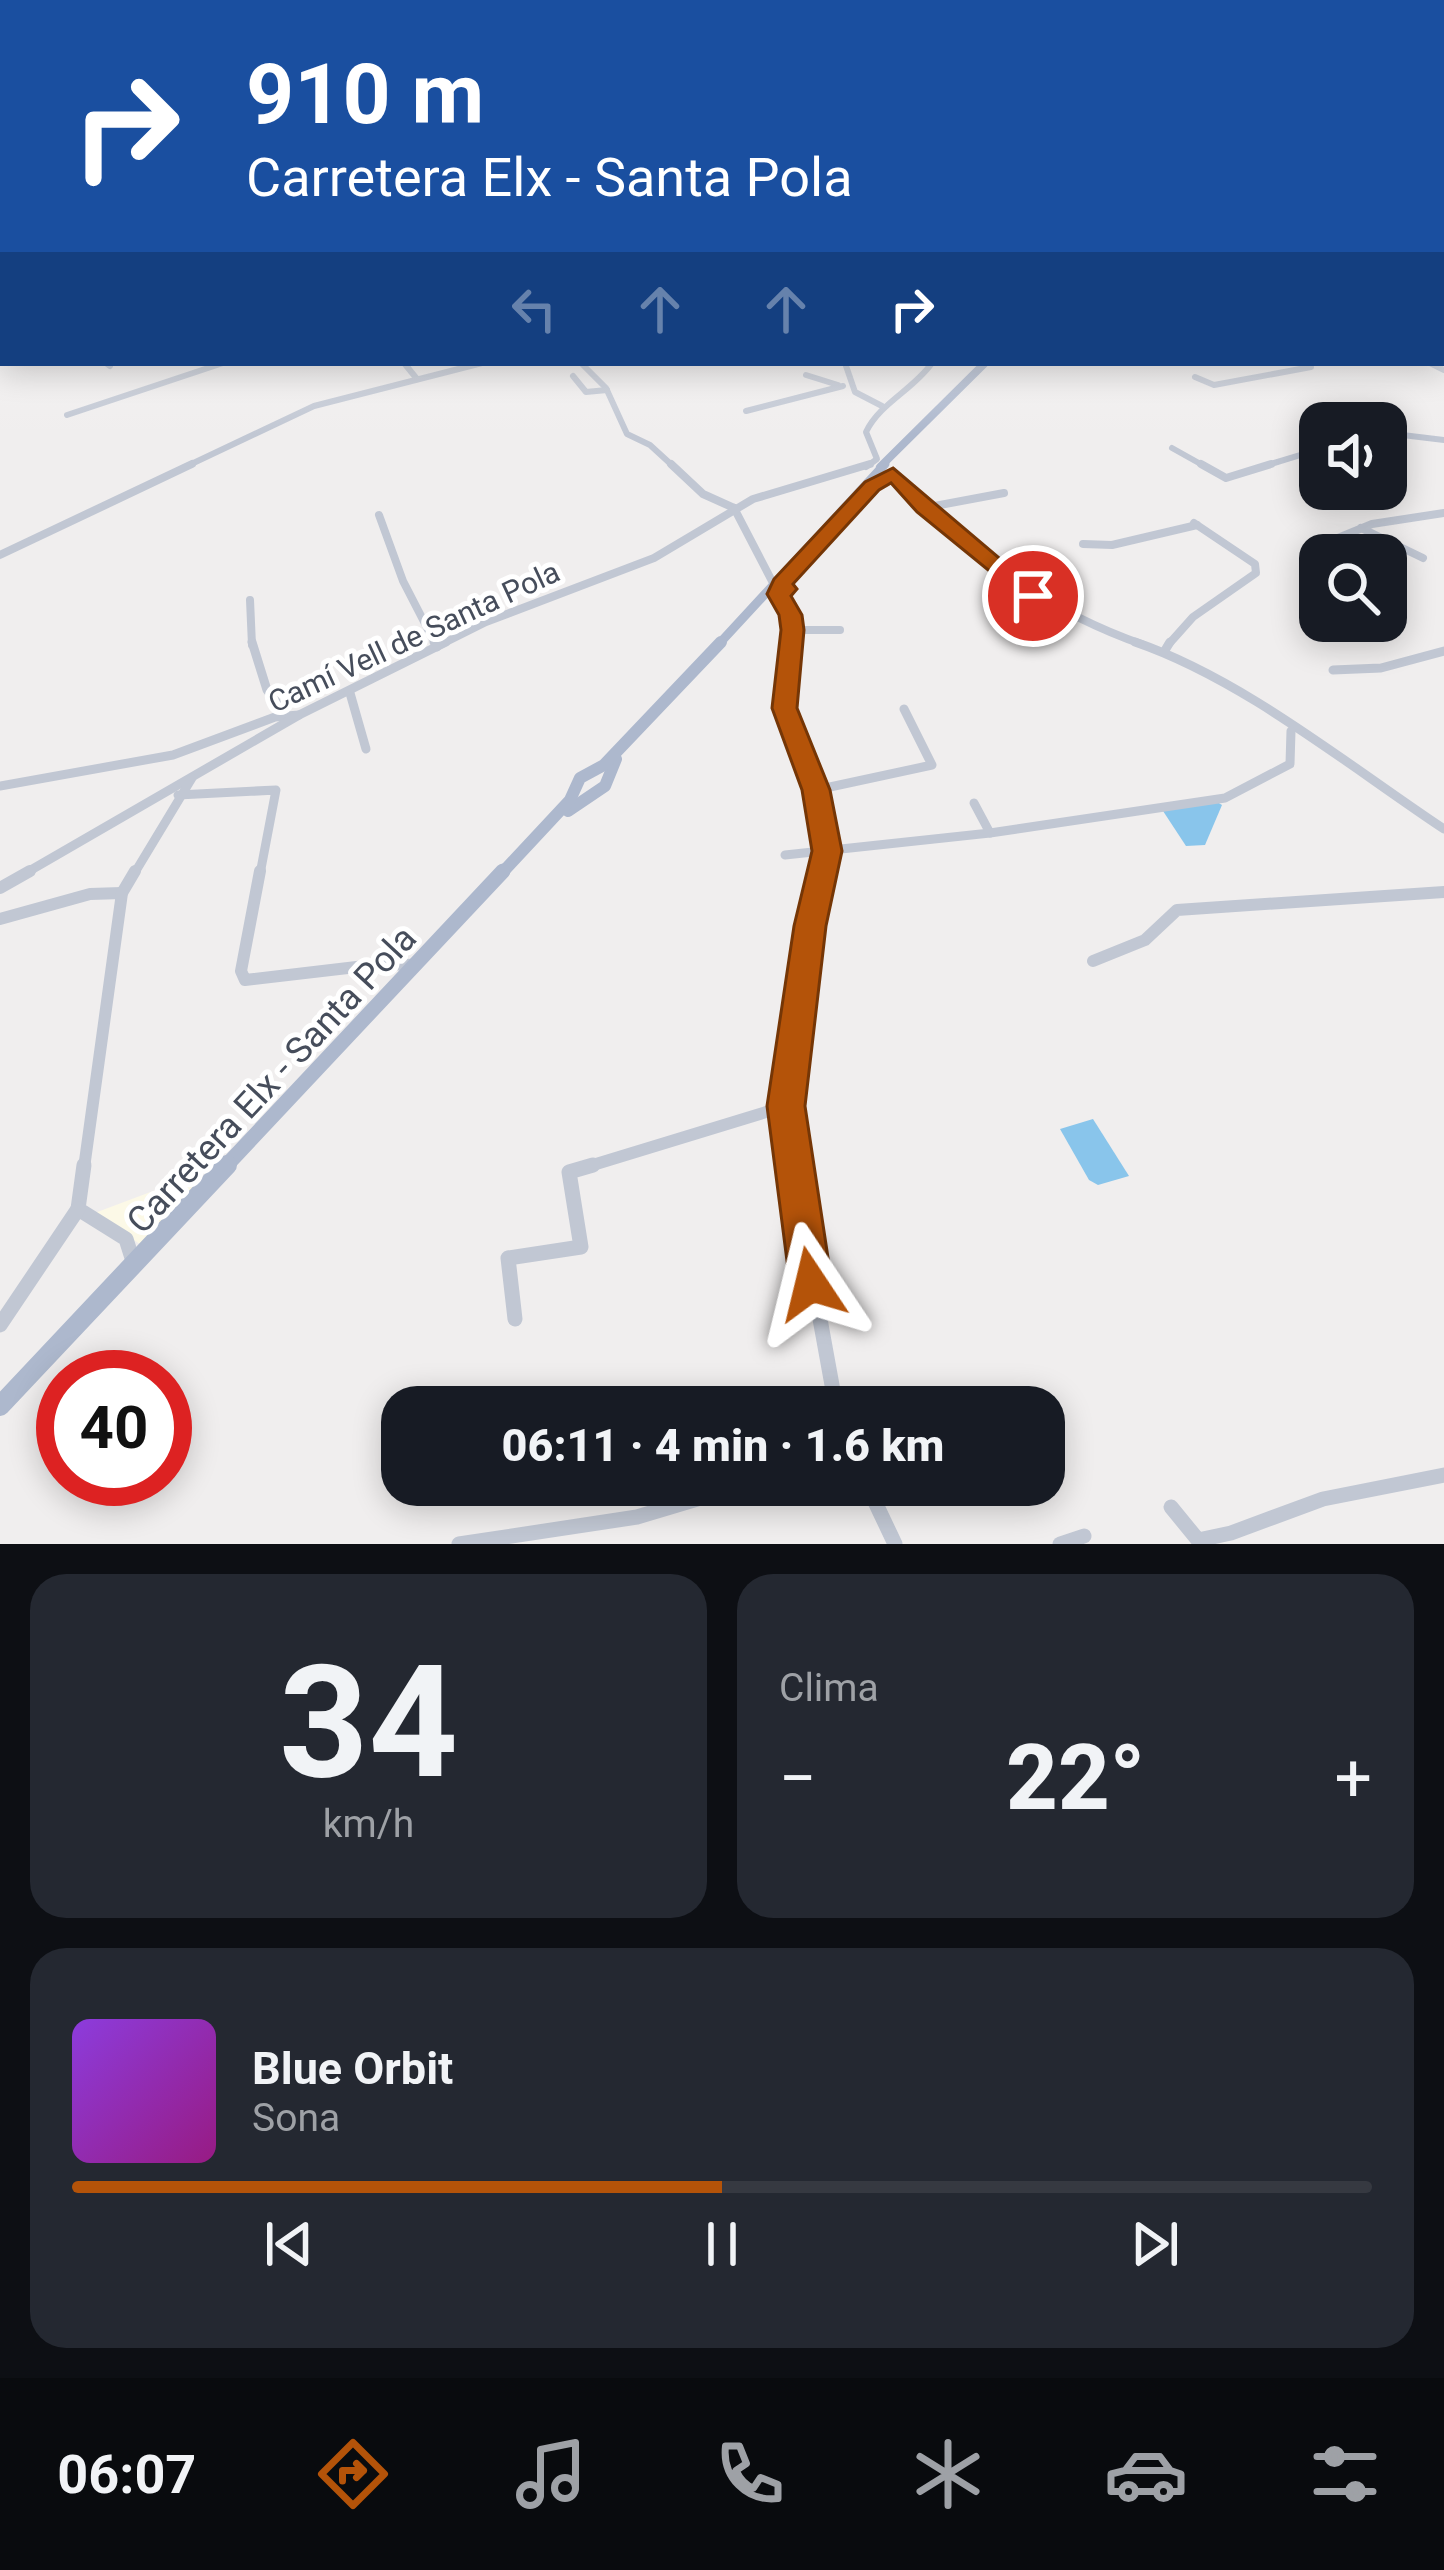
<!DOCTYPE html>
<html lang="es">
<meta charset="utf-8">
<style>
body{margin:0;font-family:Roboto,sans-serif;background:#242831;color:#f1f3f6;height:100vh;display:flex;flex-direction:column;font-size:45px;white-space:nowrap}
*{box-sizing:border-box;margin:0}
p{font-size:39px;color:#9ea1a6}
.icon{flex:none;width:66px;height:66px;fill:none;stroke:currentColor;stroke-width:2;stroke-linecap:round;stroke-linejoin:round}
.map{position:relative;height:1544px;overflow:hidden}
.side{display:flex;flex-direction:column;gap:30px;padding:30px;background:#0d0f14;flex:1}
.side>*{flex:none}
.banner{position:absolute;left:0px;top:0px;width:1446px;height:366px;box-shadow:0 6px 30px #0003;background:#1a4fa0;color:#fff;overflow:hidden}
.controls{position:absolute;left:1299px;top:402px;display:grid;gap:24px}
.controls a{display:grid;place-items:center;width:108px;height:108px;border-radius:24px;background:#171b24;box-shadow:0 6px 30px #0003;font-size:60px}
.speed{position:absolute;left:36px;top:1350px;display:flex;gap:24px;font-size:60px;font-weight:700;text-align:center}
.speed>*{display:grid;place-content:center;width:156px;height:156px;border-radius:50%;background:#171b24;box-shadow:0 6px 30px #0003;line-height:1}
.speed .limit{border:18px solid #d22;background:#fff;color:#111}
.pin{position:absolute;display:grid;place-items:center;width:102px;height:102px;color:#fff;margin:-51px;border:6px solid #fff;border-radius:50%;box-shadow:0 3px 12px #0007}
.me{position:absolute;width:132px;margin:-66px;rotate:350deg;stroke-linejoin:round;filter:drop-shadow(0 0 9px #0008)}
.turn{display:flex;align-items:center;gap:42px;height:252px;padding:0 48px;font-size:54px}
.turn .icon{width:156px;height:156px;stroke-width:2.5}
.turn b{display:block;font-size:84px;line-height:102px}
.lanes{display:flex;align-items:center;height:114px;padding:0 48px;background:#0003;justify-content:center;gap:60px;direction:ltr}
.lanes .off{opacity:.35}
.big{font-size:90px;font-weight:800;line-height:1.1}
.side .tile{flex:1;display:flex;flex-direction:column;justify-content:center;gap:18px;min-width:0;padding:0 42px;border-radius:36px;background:#242831}
.side .dial{align-items:center;gap:0}
.dial b{font-size:156px;line-height:1}
.song{display:flex;align-items:center;gap:36px}
.cover{width:144px;height:144px;border-radius:18px;background:linear-gradient(135deg,hsl(270 70% 55%),hsl(310 70% 35%))}
.played{height:12px;border-radius:6px;background:linear-gradient(90deg,#b45309 50%,#363941 50%)}
.keys{display:flex;justify-content:space-around;direction:ltr}
.heat{display:flex;justify-content:space-between;align-items:center;font-size:66px;direction:ltr}
.side .tiles{flex:1;display:grid;gap:30px;grid-template-columns:1fr 1fr}
.tile:last-child{grid-column:span 2}
.trip{position:absolute;left:381px;top:1386px;width:684px;height:120px;border-radius:36px;background:#171b24;box-shadow:0 6px 30px #0003;font-weight:800;line-height:120px;text-align:center}
.menu{display:flex;height:192px;justify-content:space-around;align-items:center;background:#090b0e;color:#9ea1a6}
.menu .icon{width:84px;height:84px}
.menu .active{color:#b45309}
.menu b{font-size:54px;color:#f1f3f6}
.map>svg:first-child{display:block}
.commercial{fill:#fcf9e7}
.water{fill:#89c5eb}
.lines{fill:none;stroke-linecap:round;stroke-linejoin:round}
.highway-casing{stroke:#7181a8;stroke-width:3}
.minor-far4{stroke:#c1c7d3;stroke-width:6}
.minor-far3{stroke:#c1c7d3;stroke-width:8}
.minor-far2{stroke:#c1c7d3;stroke-width:9}
.minor-far1{stroke:#c1c7d3;stroke-width:12}
.minor{stroke:#c1c7d3;stroke-width:15}
.major-far4{stroke:#adb8cd;stroke-width:8}
.major-far3{stroke:#adb8cd;stroke-width:9}
.major-far2{stroke:#adb8cd;stroke-width:12}
.major-far1{stroke:#adb8cd;stroke-width:15}
.major{stroke:#adb8cd;stroke-width:20}
.highway{fill:#8596bd;fill-rule:evenodd}
.route{fill:#b45309;stroke:#753606;stroke-width:3}
.labels{text-anchor:middle;stroke-width:10;stroke-linejoin:round;paint-order:stroke}
.street-label{font-size:30px;fill:#464d5b;stroke:#fff}
.near-street-label{font-size:36px;fill:#464d5b;stroke:#fff}
</style>
<div class="map">
<svg width="1444" height="1544" viewBox="0 0 1444 1544">
<rect width="100%" height="100%" fill="#f0eeee"/>
<polygon class="commercial" points="201,1173 202,1178 140,1244 92,1214"/>
<g class="water">
<polygon points="1217,802 1222,805 1205,845 1186,846 1163,811"/>
<polygon points="1093,1119 1129,1176 1098,1185 1089,1180 1060,1129"/>
</g>
<g class="lines">
<g class="highway-casing">
<rect id="highway" x="1443" y="342" width="1" height="5"/>
</g>
<g class="minor-far4">
<polyline points="106,363 110,366"/>
<polyline points="404,363 417,379"/>
<polyline points="581,363 606,388 627,434 650,445 674,467"/>
<polyline points="845,363 855,392 882,406"/>
<polyline points="1430,363 1444,370"/>
<polyline points="806,375 838,385"/>
<polyline points="573,376 586,392 607,390"/>
<polyline points="1195,377 1214,385 1311,367 1301,363"/>
<polyline points="746,411 843,386"/>
<polyline points="67,415 223,363"/>
<polyline points="1386,433 1444,440"/>
<polyline points="1172,448 1206,467"/>
<polyline points="185,467 314,406 482,363"/>
<path d="M866 467 877 459 866 432C880 403 913 390 932 363"/>
<polyline points="1261,467 1320,449"/>
</g>
<g class="minor-far3">
<polyline points="671,464 703,494 734,508"/>
<polyline points="1201,464 1226,478 1271,464"/>
<path d="M893 474C963 551 1046 611 1144 645"/>
<polyline points="734,508 773,583"/>
<polyline points="924,508 1004,493"/>
<polyline points="379,515 403,581 436,645"/>
<polyline points="1361,528 1423,558"/>
<polyline points="1333,540 1372,524 1444,513"/>
<polyline points="1083,544 1112,545 1197,525"/>
<polyline points="0,555 192,464"/>
<polyline points="779,594 791,615 791,645"/>
<polyline points="250,600 252,645"/>
<polyline points="1005,621 1058,611"/>
<polyline points="792,630 840,630"/>
<polyline points="440,645 486,622 654,558 753,499 870,464"/>
<polyline points="1168,645 1193,617 1256,573 1255,564 1194,523"/>
</g>
<g class="minor-far2">
<polyline points="252,642 267,690 286,714"/>
<polyline points="434,642 437,647"/>
<polyline points="791,642 785,708 825,828 822,874"/>
<path d="M1135 642C1243 679 1349 766 1444 829"/>
<polyline points="1164,652 1170,642"/>
<polyline points="1333,670 1381,668 1444,651"/>
<polyline points="350,693 366,749"/>
<polyline points="0,786 173,755 275,717 299,715"/>
<polyline points="816,790 932,765 904,709"/>
<polyline points="178,795 276,790 260,874"/>
<polyline points="974,803 990,833"/>
<polyline points="785,855 990,833 1225,798 1290,764 1291,731"/>
<polyline points="24,874 299,715 446,642"/>
<polyline points="134,874 192,778"/>
</g>
<g class="minor-far1">
<polyline points="260,871 241,971 245,980 382,964 416,965"/>
<polyline points="0,888 30,871"/>
<polyline points="0,919 90,894 122,893"/>
<polyline points="1093,961 1145,940 1177,910 1444,892"/>
<polyline points="84,1168 122,893 135,871"/>
<polyline points="583,1168 786,1106"/>
<path d="M793 1168C777 1082 806 957 823 871"/>
</g>
<g class="minor">
<polyline points="84,1165 78,1209 126,1239 132,1258"/>
<polyline points="792,1165 836,1407"/>
<polyline points="515,1319 508,1258 581,1247 569,1172 593,1165"/>
<polyline points="0,1325 78,1209"/>
<polyline points="867,1485 895,1544"/>
<polyline points="1171,1507 1198,1540 1231,1533 1323,1499 1444,1475"/>
<polyline points="459,1544 637,1517 744,1485"/>
<polyline points="1060,1544 1084,1536"/>
</g>
<polyline class="major-far4" points="880,467 985,363"/>
<polyline class="major-far3" points="718,645 885,464"/>
<g class="major-far2">
<polyline points="568,811 605,786 616,759"/>
<polyline points="501,874 570,800 580,778 604,765 721,642"/>
</g>
<polyline class="major-far1" points="224,1168 503,871"/>
<polyline class="major" points="0,1406 227,1165"/>
<use href="#highway" class="highway"/>
</g>
<linearGradient id="sky" x2="0" y2="1"><stop stop-color="#82bbe9"/><stop offset="0.5" stop-color="#f8f7f7"/><stop offset="1" stop-color="#f8f7f7" stop-opacity="0"/></linearGradient>
<rect width="1444" height="435" fill="url(#sky)"/>
<polygon class="route" points="893,468 1044,596 1041,600 1025,600 917,512 891,483 879,490 793,584 797,589 791,596 802,615 804,630 797,708 830,790 842,851 826,926 805,1106 832,1284 826,1299 811,1305 796,1299 790,1284 767,1106 794,926 812,851 802,790 772,708 781,630 779,615 767,594 774,579 865,482"/>
<g class="labels">
<g class="street-label">
<text transform="translate(414 637) rotate(-25)" y="10">Camí Vell de Santa Pola</text>
</g>
<g class="near-street-label">
<text transform="translate(271 1079) rotate(-47)" y="13">Carretera Elx - Santa Pola</text>
</g>
</g>
</svg>
<div class="controls">
<a><svg class="icon" aria-label="sound" viewBox="0 0 24 24"><path d="M4 9h4l5-4v14l-5-4H4zM17 9q2 3 0 6"/></svg></a>
<a><svg class="icon" aria-label="search" viewBox="0 0 24 24"><circle cx="10" cy="10" r="6"/><path d="M15 15l6 6"/></svg></a>
</div>
<div class="speed"><div class="limit">40</div></div>
<div class="pin" style="left:1033px;top:596px;background:#d93025"><svg class="icon" aria-label="arrive" viewBox="0 0 24 24"><path d="M6 21V4h12l-3 4 3 4H6"/></svg></div>
<svg class="me" style="left:811px;top:1284px" viewBox="-20 -20 40 40"><path d="M0-17L14 15 0 8-14 15z" fill="#b45309" stroke="#fff" stroke-width="4"/></svg>
<div class="trip">06:11 · 4 min · 1.6 km</div>
<div class="banner">
<div class="turn"><svg class="icon" aria-label="right" viewBox="0 0 24 24"><path d="M7 20v-9h11M14 6l5 5-5 5"/></svg><div><b>910 m</b>Carretera Elx - Santa Pola</div></div>
<div class="lanes"><svg class="icon off" aria-label="left" viewBox="0 0 24 24"><path d="M17 20v-9H6M10 6l-5 5 5 5"/></svg><svg class="icon off" aria-label="ahead" viewBox="0 0 24 24"><path d="M12 20V5M6 11l6-6 6 6"/></svg><svg class="icon off" aria-label="ahead" viewBox="0 0 24 24"><path d="M12 20V5M6 11l6-6 6 6"/></svg><svg class="icon" aria-label="right" viewBox="0 0 24 24"><path d="M7 20v-9h11M14 6l5 5-5 5"/></svg></div>
</div>
</div>
<section class="side">
<div class="tiles">
<div class="tile dial"><b>34</b><p>km/h</p></div>
<div class="tile"><p>Clima</p>
<div class="heat"><a>−</a><b class="big">22°</b><a>+</a></div>
</div>
<div class="tile">
<div class="song"><i class="cover"></i><div><b>Blue Orbit</b><p>Sona</p></div></div>
<div class="played"></div>
<div class="keys"><svg class="icon" aria-label="previous" viewBox="0 0 24 24"><path d="M18 5L8 12l10 7zM5 5v14"/></svg><svg class="icon" aria-label="pause" viewBox="0 0 24 24"><path d="M8 5v14M16 5v14"/></svg><svg class="icon" aria-label="next" viewBox="0 0 24 24"><path d="M6 5l10 7-10 7zM19 5v14"/></svg></div>
</div>
</div>
</section>
<nav class="menu">
<b>06:07</b>
<svg class="icon active" aria-label="directions" viewBox="0 0 24 24"><path d="M12 3l9 9-9 9-9-9zM9 14v-3h6M13 9l2 2-2 2"/></svg>
<svg class="icon" aria-label="music" viewBox="0 0 24 24"><path d="M9 18V5l10-2v13"/><circle cx="6" cy="18" r="3"/><circle cx="16" cy="16" r="3"/></svg>
<svg class="icon" aria-label="phone" viewBox="0 0 24 24"><path d="M5 4h4l2 5-3 2q2 4 5 5l2-3 5 2v4C11 20 4 13 5 4z"/></svg>
<svg class="icon" aria-label="climate" viewBox="0 0 24 24"><path d="M12 3v18M4 7l16 10M4 17L20 7"/></svg>
<svg class="icon" aria-label="car" viewBox="0 0 24 24"><path d="M5 17H2v-5l4-1 3-4h7l3 4 3 1v5h-3M9 17h6M6 11h13"/><circle cx="7" cy="17" r="2"/><circle cx="17" cy="17" r="2"/></svg>
<svg class="icon" aria-label="filters" viewBox="0 0 24 24"><path d="M4 7h16M4 17h16"/><circle cx="9" cy="7" r="2"/><circle cx="15" cy="17" r="2"/></svg>
</nav>
